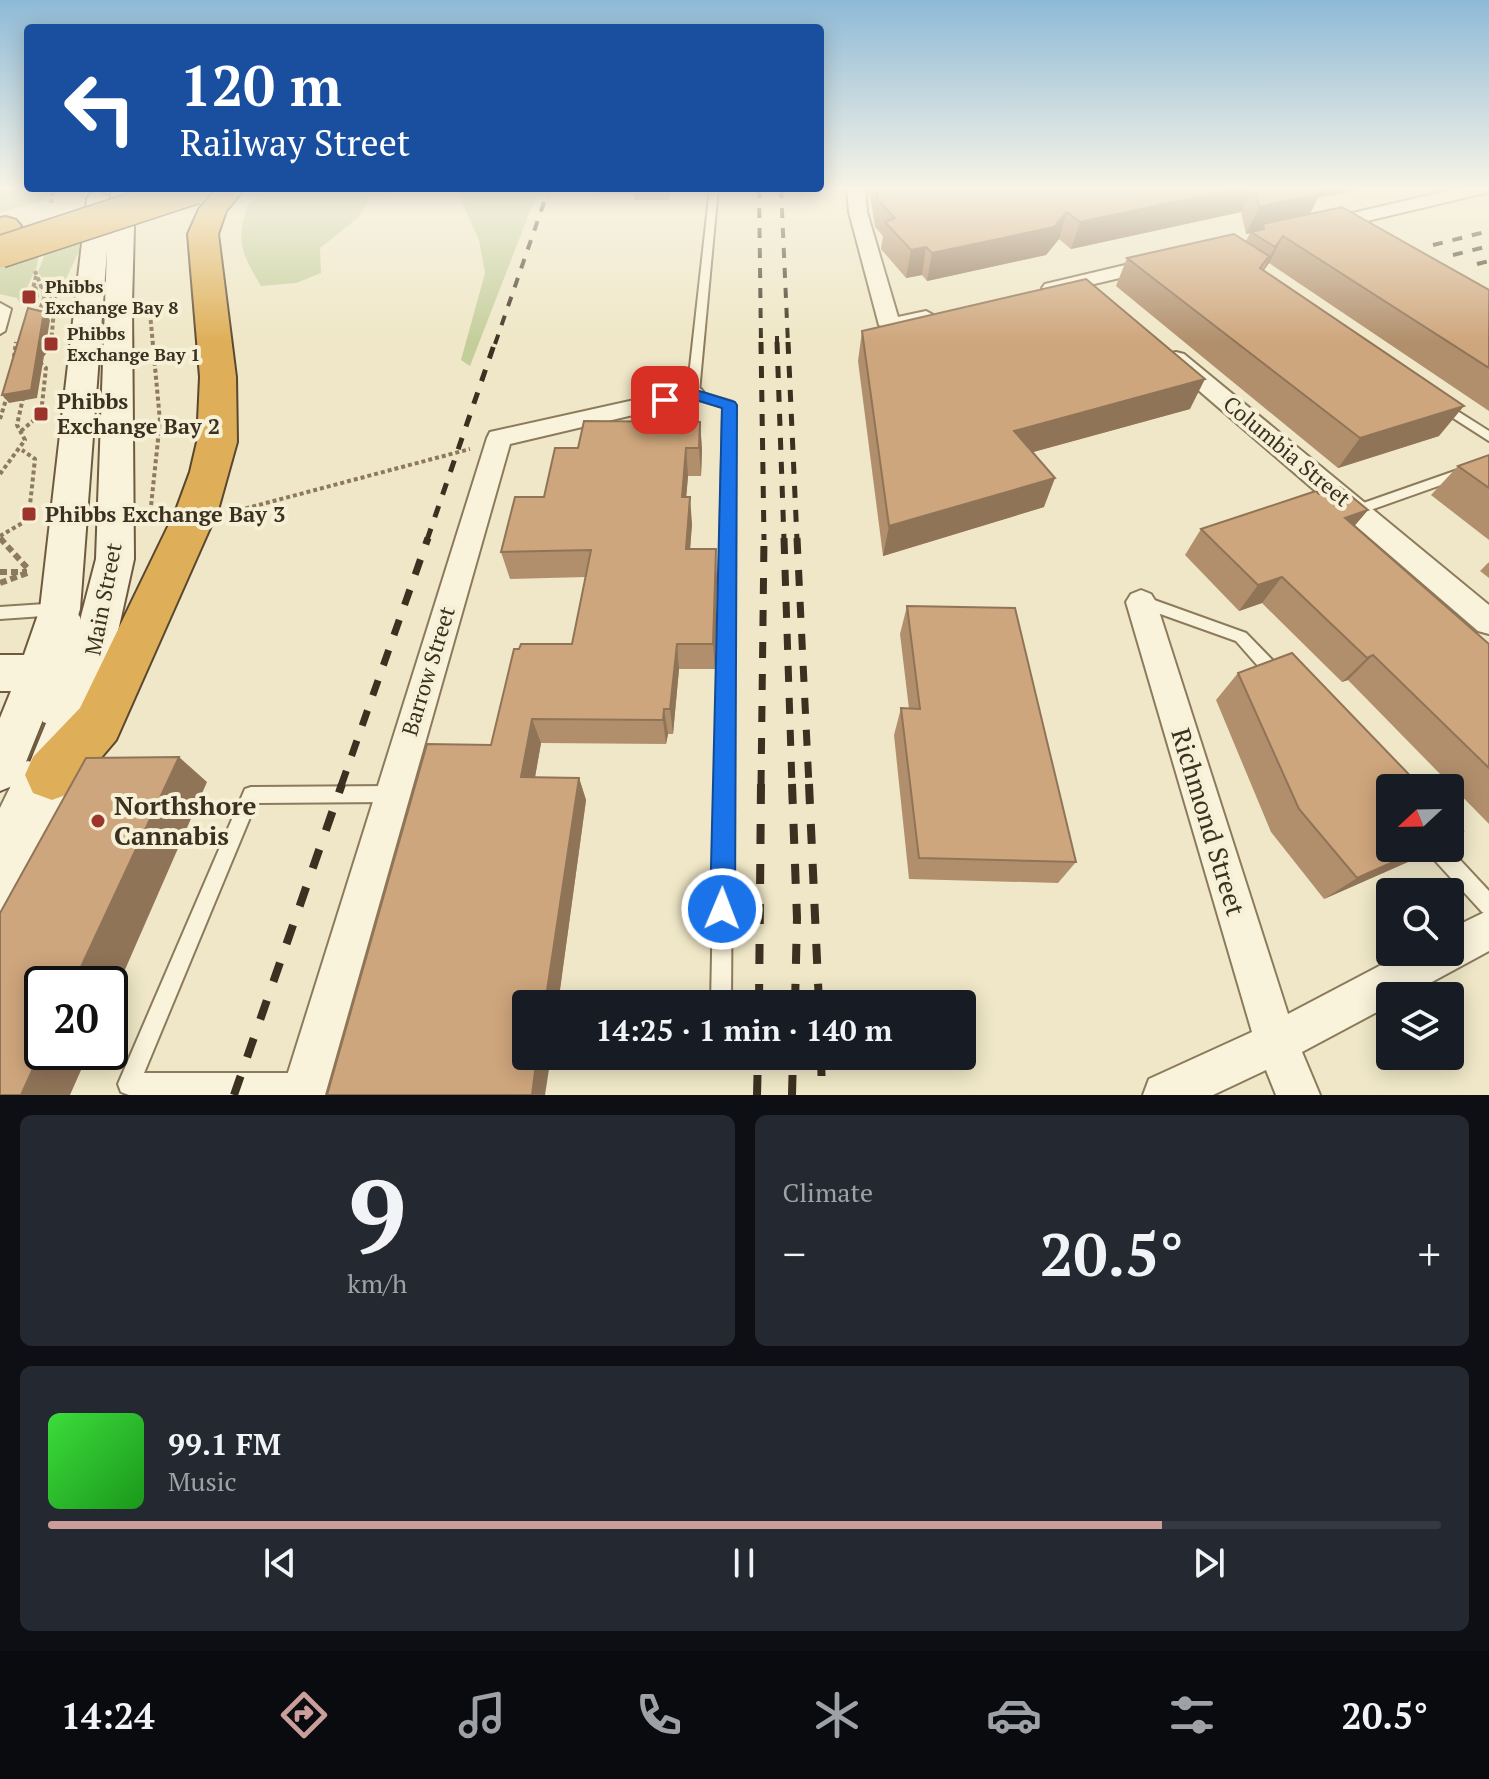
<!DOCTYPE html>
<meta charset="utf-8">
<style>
body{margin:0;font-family:"PT Serif",serif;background:#242831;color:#f1f3f6;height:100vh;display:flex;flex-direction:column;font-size:30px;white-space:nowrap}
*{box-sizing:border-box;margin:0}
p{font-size:26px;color:#9ea1a6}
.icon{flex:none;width:44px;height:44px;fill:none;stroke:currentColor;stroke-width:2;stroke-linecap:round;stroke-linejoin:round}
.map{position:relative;height:1095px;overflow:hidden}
.panel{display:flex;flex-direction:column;gap:20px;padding:20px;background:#0d0f14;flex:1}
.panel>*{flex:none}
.top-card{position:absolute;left:24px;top:24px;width:800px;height:168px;border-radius:8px;box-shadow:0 4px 20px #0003;background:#1a4fa0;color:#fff;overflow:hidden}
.needle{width:52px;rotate:248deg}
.controls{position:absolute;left:1376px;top:774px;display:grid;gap:16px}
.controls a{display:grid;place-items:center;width:88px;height:88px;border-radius:8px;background:#171b24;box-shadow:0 4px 20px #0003;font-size:40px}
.speed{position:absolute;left:24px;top:966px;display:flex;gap:16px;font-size:40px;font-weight:700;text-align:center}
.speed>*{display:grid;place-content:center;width:104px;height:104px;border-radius:50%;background:#171b24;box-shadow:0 4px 20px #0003;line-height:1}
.speed .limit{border:4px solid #111;border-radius:12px;background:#fff;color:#111}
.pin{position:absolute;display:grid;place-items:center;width:68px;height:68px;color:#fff;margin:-34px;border-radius:16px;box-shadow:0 4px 12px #0006}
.me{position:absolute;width:88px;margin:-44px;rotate:1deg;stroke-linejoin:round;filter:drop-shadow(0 0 6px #0008)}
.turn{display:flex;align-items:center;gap:28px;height:168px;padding:0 24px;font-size:36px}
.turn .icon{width:104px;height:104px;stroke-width:2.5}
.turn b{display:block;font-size:56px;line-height:68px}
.big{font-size:60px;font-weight:800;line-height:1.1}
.panel .card{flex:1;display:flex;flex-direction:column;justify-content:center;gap:12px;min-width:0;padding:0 28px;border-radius:12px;background:#242831}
.panel .dial{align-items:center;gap:0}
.dial b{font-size:104px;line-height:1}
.song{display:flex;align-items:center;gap:24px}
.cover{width:96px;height:96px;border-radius:12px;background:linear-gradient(135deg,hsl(120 70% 55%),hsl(120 70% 35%))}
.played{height:8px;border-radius:4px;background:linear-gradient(90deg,#cb9d9b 80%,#363941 80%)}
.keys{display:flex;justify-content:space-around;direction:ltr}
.heat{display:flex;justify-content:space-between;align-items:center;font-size:44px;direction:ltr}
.panel .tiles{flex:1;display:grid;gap:20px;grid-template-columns:1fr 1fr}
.card:last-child{grid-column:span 2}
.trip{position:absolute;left:512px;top:990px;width:464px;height:80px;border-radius:8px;background:#171b24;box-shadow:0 4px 20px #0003;font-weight:800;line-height:80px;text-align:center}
.menu{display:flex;height:128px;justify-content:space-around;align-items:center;background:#090b0e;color:#9ea1a6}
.menu .icon{width:56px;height:56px}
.menu .active{color:#cb9d9b}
.menu b{font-size:36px;color:#f1f3f6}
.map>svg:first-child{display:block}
.green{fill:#c4ce9b}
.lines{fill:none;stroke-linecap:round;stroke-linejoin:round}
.service-casing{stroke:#8c7a5c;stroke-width:4}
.minor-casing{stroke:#8c7a5c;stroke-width:4}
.secondary-casing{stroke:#6e5a3f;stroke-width:4}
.motorway-casing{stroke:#5a4730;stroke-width:4}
.path-far1{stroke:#8c7a5c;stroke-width:4;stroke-dasharray:4 3;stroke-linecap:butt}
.path{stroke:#8c7a5c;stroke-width:6;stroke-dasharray:7 4;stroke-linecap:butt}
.service{fill:#faf3db;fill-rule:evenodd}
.minor{fill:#faf3db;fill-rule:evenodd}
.secondary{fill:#faf3db;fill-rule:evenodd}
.motorway{fill:#deaf58;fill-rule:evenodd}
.rail-far3{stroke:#3c3020;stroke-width:4;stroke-dasharray:10 10;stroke-linecap:butt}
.rail-far2{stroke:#3c3020;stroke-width:5;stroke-dasharray:12 12;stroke-linecap:butt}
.rail-far1{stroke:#3c3020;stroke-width:7;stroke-dasharray:16 16;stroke-linecap:butt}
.rail{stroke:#3c3020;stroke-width:8;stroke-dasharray:20 20;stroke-linecap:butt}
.motorway-bridge-casing{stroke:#5a4730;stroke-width:34;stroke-linecap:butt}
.motorway-bridge{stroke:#deaf58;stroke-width:31}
.wall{fill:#b18f6c}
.shaded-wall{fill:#907458}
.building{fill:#cea67d;stroke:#907458;stroke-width:2}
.route{fill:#1a73e8;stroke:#114b97;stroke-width:2}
.poi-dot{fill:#9c342b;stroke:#f6f0d7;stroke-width:3}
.labels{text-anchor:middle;stroke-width:8;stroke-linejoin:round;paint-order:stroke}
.far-poi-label{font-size:18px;font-weight:bold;fill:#3c3020;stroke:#f6f0d7;text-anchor:start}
.poi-label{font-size:22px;font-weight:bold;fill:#3c3020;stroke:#f6f0d7;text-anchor:start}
.street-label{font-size:22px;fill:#3c3020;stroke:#f6f0d7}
.near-poi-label{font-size:26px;font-weight:bold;fill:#3c3020;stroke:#f6f0d7;text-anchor:start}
.near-street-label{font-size:26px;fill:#3c3020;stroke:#f6f0d7}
</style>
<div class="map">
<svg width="1489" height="1095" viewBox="0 0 1489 1095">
<rect width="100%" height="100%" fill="#efe7c7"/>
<g class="green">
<polygon points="0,188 47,188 44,200 0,213"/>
<path d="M270 188H410L370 197 359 217 320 248 321 273 296 283 261 286C242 254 235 242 248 204Z"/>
<polygon points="439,188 539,188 470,366 461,360 485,273 479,240 458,193"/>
<polygon points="79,239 79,251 66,279 46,283 38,272 47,249"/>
<polygon points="39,251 37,266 20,303 17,298 0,294 0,262"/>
</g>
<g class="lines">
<g class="service-casing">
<g id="service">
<polygon points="710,188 718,188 699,392 733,402 735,405 731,1004 711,1004 723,407 689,397 687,394"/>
<polygon points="0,303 11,309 5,331 0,334"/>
<polygon points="1443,402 1489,431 1489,441 1439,409 1437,406"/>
<polygon points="1489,459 1489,468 1362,513 1352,513 1350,510 1352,507"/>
<polygon points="1143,596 1246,633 1284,672 1286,677 1284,682 1278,684 1272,682 1236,641 1138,606 1136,602 1138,598"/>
<polygon points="60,603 77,613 80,617 83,652 55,722 49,724 43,722 41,717 67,652 65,620 58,615 0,619 0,607"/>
<polygon points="28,761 34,763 37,769 6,833 0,836 0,808 22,763"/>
<polygon points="391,786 397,788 400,794 397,800 391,802 256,803 144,1073 302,1073 310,1076 313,1084 310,1092 302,1095 129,1095 121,1092 118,1084 245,789 251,787"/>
<polygon points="1427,848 1449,848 1489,891 1489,915 1482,912 1429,854"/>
</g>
</g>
<g class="minor-casing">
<g id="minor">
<polygon points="847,188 865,188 867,212 898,317 926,311 937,317 934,322 890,331 879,325 849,212"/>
<polygon points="1460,188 1489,188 1489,192 1325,231 1316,225 1318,221"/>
<polygon points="1159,257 1169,263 1166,267 1052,294 1042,288 1045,284"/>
<polygon points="1176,352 1184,354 1489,605 1489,634 1478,631 1168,364 1165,359 1168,354"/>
<polygon points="693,387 701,389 705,394 701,399 510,444 325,1095 281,1095 487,438 490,432 499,430"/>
<polygon points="1141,590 1151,594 1156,602 1288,1014 1406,952 1450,952 1450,929 1489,910 1489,951 1406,996 1390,996 1390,1005 1302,1052 1320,1095 1276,1095 1266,1070 1213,1095 1143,1095 1149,1079 1252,1032 1126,602 1131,594"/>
</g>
</g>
<g class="secondary-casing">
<path id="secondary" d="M111 188H135L132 304 134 559 109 672 93 726 18 914 0 922V835L63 682 57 685 17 784 0 791V718L11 691H0V655H24L40 609 87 199 90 194 99 192 111 198ZM107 250 96 559 72 651 68 649 80 609Z"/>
</g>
<g class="motorway-casing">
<g id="motorway">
<polygon points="217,188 245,188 226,211 218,234 236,377 237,442 218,510 116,740 71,793 52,800 33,793 25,775 33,757 80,708 176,510 190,472 197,442 200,377 188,234 199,209"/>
<polygon points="6,217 16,220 21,226 16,232 0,236 0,218"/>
</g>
</g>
<g class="path-far1">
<polyline points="51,203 54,188"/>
<polyline points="35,271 45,296 38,315"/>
<polyline points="36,276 33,289 43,287"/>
<polyline points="150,313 160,421 151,506"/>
<polyline points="13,364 16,342"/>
<polyline points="0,419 8,393"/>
<polyline points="21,431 41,414 46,368 38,361 51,344 55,298 47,294 29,297 27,306"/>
<polyline points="0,474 25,440 17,425 23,398"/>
<polyline points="232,512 470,449"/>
<polyline points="0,536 24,522 29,514 35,459 22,450"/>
</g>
<g class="path">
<polyline points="0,538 29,570"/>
<polyline points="0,572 27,572"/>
<polyline points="0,583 30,572"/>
</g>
<use href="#service" class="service"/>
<use href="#minor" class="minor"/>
<use href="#secondary" class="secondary"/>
<use href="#motorway" class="motorway"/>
<g class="rail-far3">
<polyline points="759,188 761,344"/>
<polyline points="781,188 788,344"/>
<polyline points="1433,245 1489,231"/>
<polyline points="1453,255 1489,246"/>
<polyline points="1477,264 1489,261"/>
<polyline points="777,336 777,344"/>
<polyline points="495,344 549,188"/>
</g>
<g class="rail-far2">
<polyline points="761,342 764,540"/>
<polyline points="777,342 784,540"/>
<polyline points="788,342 797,540"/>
<polyline points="427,540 495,342"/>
</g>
<g class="rail-far1">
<polyline points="784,538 792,786"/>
<polyline points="797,538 809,786"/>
<polyline points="341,786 428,538"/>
<polyline points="761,786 764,538"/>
</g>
<g class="rail">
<polyline points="792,784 797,918 795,1004"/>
<polyline points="809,784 819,1004"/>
<polyline points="759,1004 761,784"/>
<polyline points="821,1056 822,1095"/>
<polyline points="234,1095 342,784"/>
<polyline points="757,1095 758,1056"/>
<polyline points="792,1095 793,1056"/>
</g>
<g class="motorway-bridge-casing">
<polyline id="motorway-bridge" points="0,252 195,188"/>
</g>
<use href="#motorway-bridge" class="motorway-bridge"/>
</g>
<g class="wall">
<polygon points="598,188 671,188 669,200 634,200 634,194 599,194"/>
<polygon points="869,188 1363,188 1318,198 1310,214 1489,290 1489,411 1269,263 1264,270 1439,436 1338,468 1116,286 1127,258 1246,241 1250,233 1246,234 1241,212 1071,249 1059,239 1046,255 927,281 922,275 906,278 881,249 883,236 875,227"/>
<polygon points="862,331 1190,409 1033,452 1044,507 883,556 858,361"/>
<polygon points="700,422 702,450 701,476 688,476 686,497 692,524 690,549 717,576 715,669 679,669 673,734 668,734 666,744 541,743 535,777 579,778 586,800 558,1004 491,745 519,649 572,644 586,577 510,579 501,552 544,497 578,448"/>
<polygon points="1489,455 1489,540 1431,495 1458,466"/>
<polygon points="1319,494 1368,510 1354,526 1489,644 1489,824 1348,680 1342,682 1262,603 1239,611 1185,555 1201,529"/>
<polygon points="1489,562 1489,578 1480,571"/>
<polygon points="907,606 1076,862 1058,883 909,879 894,735 901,708 909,709 900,634"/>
<polygon points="1238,673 1390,848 1435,848 1426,854 1324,899 1271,832 1216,700"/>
</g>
<g class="shaded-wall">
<polygon points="1240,188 1253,188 1241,212 1071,249 1080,222"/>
<polygon points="1290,188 1363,188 1318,198 1306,220 1264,229 1263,224 1260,231 1251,232 1250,233 1246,234 1259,207"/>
<polygon points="1067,212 1059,239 1046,255 927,281 932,253"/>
<polygon points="1283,236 1269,263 1261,274 1275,247"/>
<polygon points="926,247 922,275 906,278 911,250"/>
<polygon points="44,312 50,320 37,398 9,403 2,395"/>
<polygon points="1205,379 1190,409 1004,460 1014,431"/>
<polygon points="1464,406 1439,436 1338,468 1360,438"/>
<polygon points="700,422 702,450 701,476 699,448"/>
<polygon points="686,448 688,476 684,525 682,497"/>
<polygon points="1055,478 1044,507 883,556 889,526"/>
<polygon points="690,497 692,524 688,576 686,549"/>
<polygon points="1368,510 1346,536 1345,518"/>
<polygon points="716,549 717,576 715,669 713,644"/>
<polygon points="1282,577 1262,603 1239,611 1258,585"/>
<polygon points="677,644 679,669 673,734 670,709"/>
<polygon points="1373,655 1348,680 1342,682 1367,658"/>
<polygon points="664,709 668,734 666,744 663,720"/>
<polygon points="532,719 541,743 531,800 521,777"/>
<polygon points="179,757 207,782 110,1004 110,984 73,984"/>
<polygon points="579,778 586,800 558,1004 545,1004"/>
<polygon points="1425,848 1435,848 1426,854 1324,899 1357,878"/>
<polygon points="42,1049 42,1052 89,1052 70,1095 21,1095"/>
<polygon points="537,1056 551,1056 545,1095 532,1095"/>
</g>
<g class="building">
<polygon points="876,188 1240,188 1080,222 1067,212 1054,227 932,253 926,247 911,250 885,222 895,218 878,200"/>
<polygon points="1255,188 1312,188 1320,193 1259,207"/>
<polygon points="1342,207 1489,290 1489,368 1283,236 1275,247 1251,232 1264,229 1263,224"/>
<polygon points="1234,234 1269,256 1260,268 1464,406 1360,438 1127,258"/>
<polygon points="1086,279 1205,379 1014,431 1055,478 889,526 862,331"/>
<polygon points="28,308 44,312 31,390 2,395"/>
<polygon points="584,421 700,422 699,448 686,448 682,497 690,497 686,549 716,549 713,644 677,644 670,709 664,709 663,720 532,719 521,777 579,778 545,1004 526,1004 526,1056 537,1056 532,1095 327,1095 427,744 491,745 514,649 519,649 521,644 572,644 591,550 501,552 515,497 544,497 555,448 578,448"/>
<polygon points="1489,455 1489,488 1458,466"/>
<polygon points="1340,487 1368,510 1345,518 1489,644 1489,768 1373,655 1367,658 1282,577 1258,585 1201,529 1316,491 1319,494"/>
<polygon points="907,606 1015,608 1076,862 919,858 901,708 920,709"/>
<polygon points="1292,653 1422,788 1390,788 1390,848 1425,848 1357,878 1299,809 1238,673"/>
<polygon points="179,757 73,984 42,984 42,1049 21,1095 0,1095 0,913 86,758"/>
<polygon points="1450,818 1463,831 1450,837"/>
</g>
<linearGradient id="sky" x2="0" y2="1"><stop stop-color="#8ebad7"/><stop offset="0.55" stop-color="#f8f4e6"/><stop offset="1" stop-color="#f8f4e6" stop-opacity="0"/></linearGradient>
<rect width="1489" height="342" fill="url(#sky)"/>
<polygon class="route" points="693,389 735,402 737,405 735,909 731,918 722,922 713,918 710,909 722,408 693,399 665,405 658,400 660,397"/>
<g class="poi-dot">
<rect x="21" y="289" width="16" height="16" rx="4"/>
<rect x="43" y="336" width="16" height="16" rx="4"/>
<rect x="33" y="406" width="16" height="16" rx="4"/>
<rect x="21" y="506" width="16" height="16" rx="4"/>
<circle cx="98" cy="821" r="8"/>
</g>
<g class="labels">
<g class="far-poi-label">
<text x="45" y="293">Phibbs<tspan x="45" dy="21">Exchange Bay 8</tspan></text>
<text x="67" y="340">Phibbs<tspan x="67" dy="21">Exchange Bay 1</tspan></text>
</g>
<g class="poi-label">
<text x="57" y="409">Phibbs<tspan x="57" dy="25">Exchange Bay 2</tspan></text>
<text x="45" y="522">Phibbs Exchange Bay 3</text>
</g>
<g class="street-label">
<text transform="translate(1287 451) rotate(40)" y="8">Columbia Street</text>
<text transform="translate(103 599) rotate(-79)" y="8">Main Street</text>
<text transform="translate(428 671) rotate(-73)" y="8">Barrow Street</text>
</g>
<g class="near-poi-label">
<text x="114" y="815">Northshore<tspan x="114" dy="30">Cannabis</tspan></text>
</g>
<g class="near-street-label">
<text transform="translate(1208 822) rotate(73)" y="9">Richmond Street</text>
</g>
</g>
</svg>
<div class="controls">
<a><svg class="needle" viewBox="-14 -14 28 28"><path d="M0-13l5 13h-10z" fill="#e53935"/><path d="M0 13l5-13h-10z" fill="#9ea1a6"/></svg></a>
<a><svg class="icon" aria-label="search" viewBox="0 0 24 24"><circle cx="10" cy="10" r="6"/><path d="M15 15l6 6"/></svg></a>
<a><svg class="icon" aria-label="layers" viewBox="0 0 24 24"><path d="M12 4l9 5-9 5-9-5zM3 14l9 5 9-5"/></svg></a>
</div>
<div class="speed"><div class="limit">20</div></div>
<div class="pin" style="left:665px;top:400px;background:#d93025"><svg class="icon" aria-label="arrive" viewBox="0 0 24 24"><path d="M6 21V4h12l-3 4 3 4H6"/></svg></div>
<svg class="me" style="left:722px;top:909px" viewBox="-20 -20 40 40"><circle r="17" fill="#1a73e8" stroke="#fff" stroke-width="3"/><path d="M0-11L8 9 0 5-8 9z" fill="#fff"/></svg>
<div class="trip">14:25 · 1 min · 140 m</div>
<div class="top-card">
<div class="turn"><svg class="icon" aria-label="left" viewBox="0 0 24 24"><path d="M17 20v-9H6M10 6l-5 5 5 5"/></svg><div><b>120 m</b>Railway Street</div></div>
</div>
</div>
<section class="panel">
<div class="tiles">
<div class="card dial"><b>9</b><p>km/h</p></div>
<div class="card"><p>Climate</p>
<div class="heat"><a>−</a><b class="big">20.5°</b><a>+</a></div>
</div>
<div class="card">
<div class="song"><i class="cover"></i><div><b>99.1 FM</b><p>Music</p></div></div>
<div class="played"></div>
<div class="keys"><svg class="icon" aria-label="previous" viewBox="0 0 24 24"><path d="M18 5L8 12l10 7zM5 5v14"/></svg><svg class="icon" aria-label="pause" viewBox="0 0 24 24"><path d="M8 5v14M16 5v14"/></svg><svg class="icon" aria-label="next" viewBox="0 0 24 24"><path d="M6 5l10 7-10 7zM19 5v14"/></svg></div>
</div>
</div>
</section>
<nav class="menu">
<b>14:24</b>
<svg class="icon active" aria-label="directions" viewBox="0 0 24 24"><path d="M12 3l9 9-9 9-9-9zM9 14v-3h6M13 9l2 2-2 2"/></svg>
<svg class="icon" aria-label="music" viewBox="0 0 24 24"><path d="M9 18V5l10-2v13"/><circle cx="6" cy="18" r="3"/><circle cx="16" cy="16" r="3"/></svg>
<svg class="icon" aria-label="phone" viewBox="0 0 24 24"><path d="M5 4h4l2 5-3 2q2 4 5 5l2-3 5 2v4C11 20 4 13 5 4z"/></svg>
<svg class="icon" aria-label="climate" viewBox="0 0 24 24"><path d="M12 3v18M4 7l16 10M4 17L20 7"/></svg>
<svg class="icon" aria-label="car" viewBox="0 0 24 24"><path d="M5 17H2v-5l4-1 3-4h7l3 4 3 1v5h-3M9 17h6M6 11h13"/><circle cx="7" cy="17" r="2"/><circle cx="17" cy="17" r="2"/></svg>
<svg class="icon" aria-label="filters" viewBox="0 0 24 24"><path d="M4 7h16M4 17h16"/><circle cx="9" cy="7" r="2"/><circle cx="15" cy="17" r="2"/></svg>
<b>20.5°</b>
</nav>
